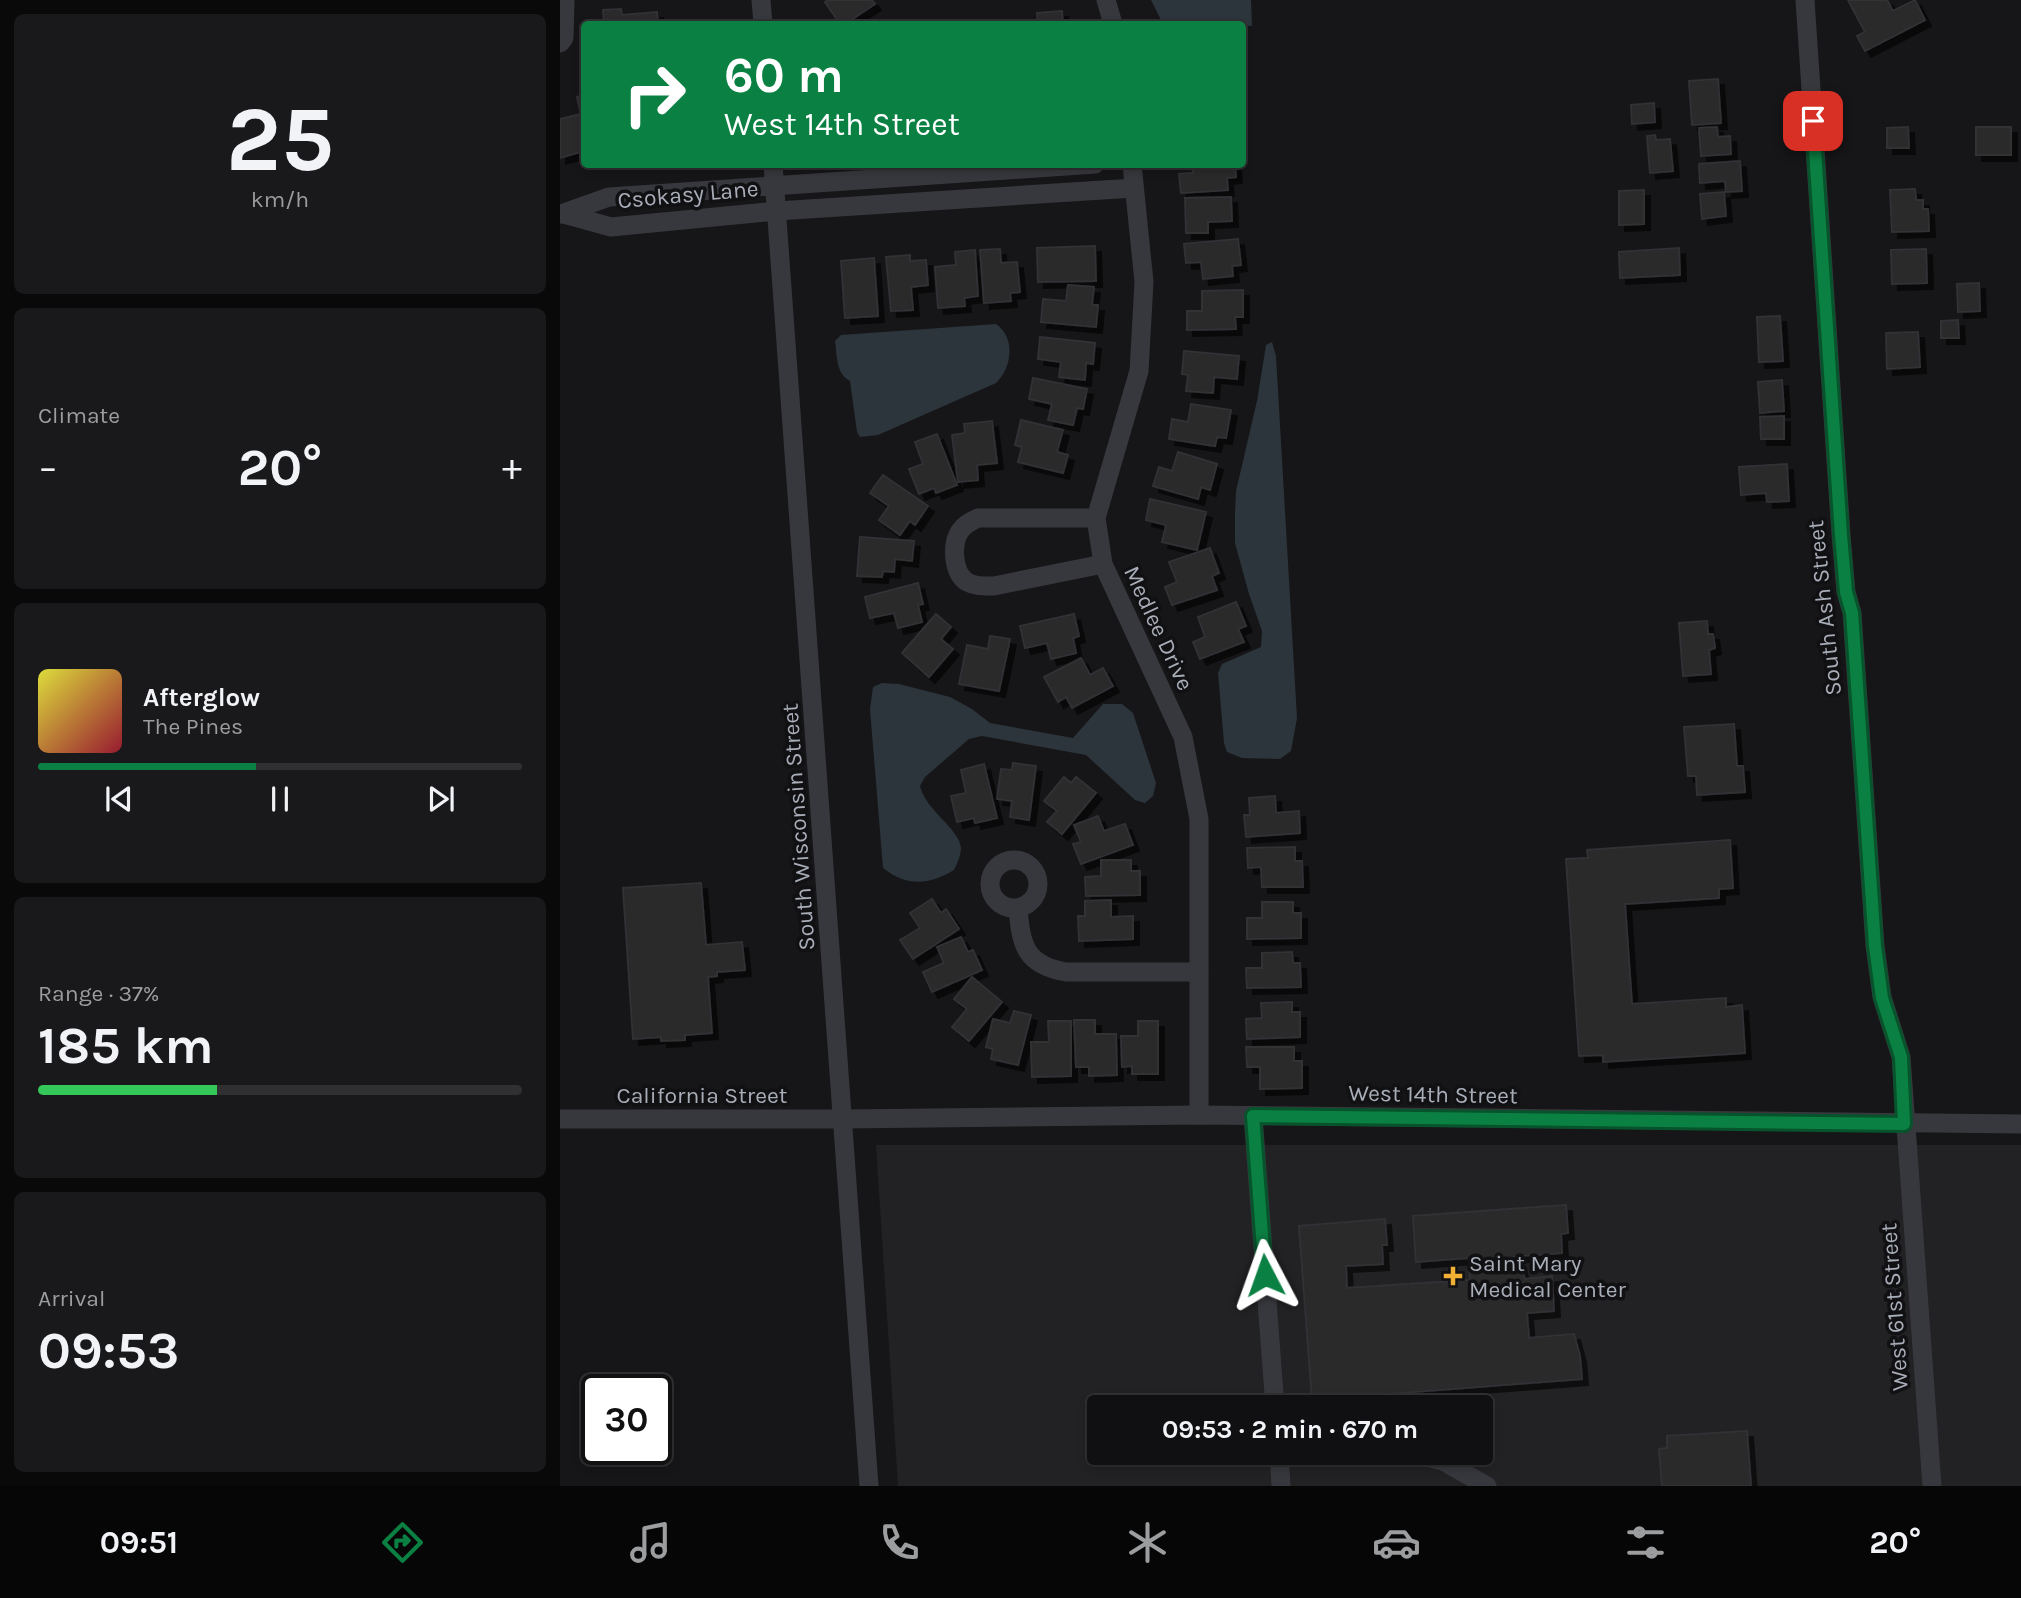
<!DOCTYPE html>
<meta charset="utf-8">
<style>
body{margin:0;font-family:Karla,sans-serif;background:#19191b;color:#f1f3f6;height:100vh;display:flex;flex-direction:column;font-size:26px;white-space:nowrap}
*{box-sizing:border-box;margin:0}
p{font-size:23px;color:#9c9d9f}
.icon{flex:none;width:38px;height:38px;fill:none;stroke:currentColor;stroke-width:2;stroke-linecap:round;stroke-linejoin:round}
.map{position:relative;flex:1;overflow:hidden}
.side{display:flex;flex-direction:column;gap:14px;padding:14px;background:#09090a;width:560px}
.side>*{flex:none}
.banner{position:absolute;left:21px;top:21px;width:665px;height:147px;border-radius:7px;box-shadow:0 4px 10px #0003,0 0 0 2px #303032;background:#0b8043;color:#fff;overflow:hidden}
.speed{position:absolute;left:21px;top:1374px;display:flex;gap:14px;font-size:35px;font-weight:700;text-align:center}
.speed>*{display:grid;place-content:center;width:91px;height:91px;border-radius:50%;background:#101012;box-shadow:0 4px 10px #0003,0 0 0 2px #303032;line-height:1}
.speed .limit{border:4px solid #111;border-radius:10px;background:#fff;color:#111}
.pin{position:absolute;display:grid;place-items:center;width:60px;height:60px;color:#fff;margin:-30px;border-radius:14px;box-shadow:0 4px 10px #0006}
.me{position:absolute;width:77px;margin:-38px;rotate:356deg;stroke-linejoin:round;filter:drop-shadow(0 0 5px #0008)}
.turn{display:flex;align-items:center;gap:24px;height:147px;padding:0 28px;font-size:32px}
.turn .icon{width:91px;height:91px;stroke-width:2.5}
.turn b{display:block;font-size:49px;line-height:60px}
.big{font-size:52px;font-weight:700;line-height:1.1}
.side .widget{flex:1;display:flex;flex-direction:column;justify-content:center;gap:10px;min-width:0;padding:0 24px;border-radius:10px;background:#19191b}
.side .dial{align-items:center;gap:0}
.dial b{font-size:91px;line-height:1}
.song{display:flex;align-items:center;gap:21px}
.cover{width:84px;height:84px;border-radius:10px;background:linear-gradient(135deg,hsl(60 70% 55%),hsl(350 70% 35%))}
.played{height:7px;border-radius:4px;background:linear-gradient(90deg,#0b8043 45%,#303032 45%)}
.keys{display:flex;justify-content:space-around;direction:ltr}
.heat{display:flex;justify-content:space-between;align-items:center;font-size:38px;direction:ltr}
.charge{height:10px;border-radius:5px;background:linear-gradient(90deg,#34c759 37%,#303032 0)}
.trip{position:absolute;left:527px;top:1395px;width:406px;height:70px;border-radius:7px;background:#101012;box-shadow:0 4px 10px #0003,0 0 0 2px #303032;font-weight:700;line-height:70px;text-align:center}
.dock{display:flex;height:112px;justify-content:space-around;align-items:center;background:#060607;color:#9c9d9f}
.dock .icon{width:49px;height:49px}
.dock .active{color:#0b8043}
.dock b{font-size:32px;color:#f1f3f6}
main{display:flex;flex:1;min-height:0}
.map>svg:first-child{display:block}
.built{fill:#222225;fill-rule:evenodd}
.water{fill:#2c353c}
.building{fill:#29292c;stroke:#303034;stroke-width:2;filter:url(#shadow)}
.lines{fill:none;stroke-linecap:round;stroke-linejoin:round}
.minor{stroke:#37383d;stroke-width:19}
.route-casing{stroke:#07532c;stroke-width:18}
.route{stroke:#0b8043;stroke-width:12}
.poi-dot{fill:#f2b134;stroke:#111113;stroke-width:2.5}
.labels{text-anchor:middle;stroke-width:7;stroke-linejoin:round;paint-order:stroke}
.street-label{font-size:23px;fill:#a8adb8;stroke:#111113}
.poi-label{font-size:23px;fill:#a8adb8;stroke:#111113;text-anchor:start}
</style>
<main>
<section class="side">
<div class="widget dial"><b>25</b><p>km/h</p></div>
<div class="widget"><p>Climate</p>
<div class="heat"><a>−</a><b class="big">20°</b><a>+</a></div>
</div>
<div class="widget">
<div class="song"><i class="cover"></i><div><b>Afterglow</b><p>The Pines</p></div></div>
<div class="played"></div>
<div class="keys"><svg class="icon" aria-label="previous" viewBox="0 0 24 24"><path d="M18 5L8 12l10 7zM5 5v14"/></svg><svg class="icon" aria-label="pause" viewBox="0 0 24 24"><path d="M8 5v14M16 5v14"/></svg><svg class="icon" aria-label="next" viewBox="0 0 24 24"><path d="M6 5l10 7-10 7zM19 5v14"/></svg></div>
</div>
<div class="widget"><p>Range · 37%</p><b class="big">185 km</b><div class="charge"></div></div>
<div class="widget"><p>Arrival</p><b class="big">09:53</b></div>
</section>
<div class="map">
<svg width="1461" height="1486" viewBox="0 0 1461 1486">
<defs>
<filter id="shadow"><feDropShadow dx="6" dy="6" stdDeviation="0" flood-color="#0009"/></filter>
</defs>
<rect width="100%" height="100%" fill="#161618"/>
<path class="built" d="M316 1145H1461V1486H338ZM539 1407H920V1452H539Z"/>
<g class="water">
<polygon points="591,0 691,0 692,26 603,24"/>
<path d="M436 324C456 338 452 368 436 383L318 435 300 437 297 432 290 381C276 374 277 355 275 341L281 335Z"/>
<polygon points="712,342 716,356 737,718 731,751 720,759 682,758 667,752 664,743 658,673 662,664 701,647 702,631 689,594 675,543 675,512 676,491 697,401 706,345"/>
<path d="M322 683 339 684 390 697 412 709 430 723 513 738 543 704H562L573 713 596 783 593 796 585 803 575 800 526 755 422 736 409 739 365 777 360 786C366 811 399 828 401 848 401 855 397 864 394 870 369 885 347 887 323 868L310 709 313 687Z"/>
</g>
<g class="building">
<polygon points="268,0 312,0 315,4 285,24 280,24 265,2"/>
<polygon points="1288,0 1327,0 1333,11 1355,0 1365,20 1305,51 1297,36 1305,32"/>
<polygon points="61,9 62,15 97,12 98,24 44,24 43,10"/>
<polygon points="502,11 503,24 478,24 477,13"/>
<polygon points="1158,79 1161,123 1132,125 1129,81"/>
<polygon points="24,95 24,151 0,158 0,119 21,114 17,97"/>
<polygon points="1094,103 1095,122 1072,124 1071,105"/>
<polygon points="1157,127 1158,137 1170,136 1171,154 1141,156 1139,128"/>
<polygon points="1348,127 1349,148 1327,148 1327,128"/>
<rect x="1416" y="127" width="35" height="28"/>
<polygon points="1095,135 1096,140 1110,139 1113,171 1090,173 1087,136"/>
<polygon points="1180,161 1182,191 1166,192 1165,181 1140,183 1139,164"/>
<polygon points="633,164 675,164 676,177 667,178 668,190 621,193 619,174 633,173"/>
<polygon points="1355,189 1356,200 1363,200 1363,209 1368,209 1369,231 1332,232 1330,190"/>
<polygon points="1084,190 1084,224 1059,225 1059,191"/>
<polygon points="1164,192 1166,216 1142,219 1140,194"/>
<polygon points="671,197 672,221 648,222 648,233 626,233 625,198"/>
<polygon points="678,239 681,265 672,266 673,276 643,279 641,262 626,263 624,244"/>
<polygon points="535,246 536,281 478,282 477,248"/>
<polygon points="1119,248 1120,275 1060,278 1059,252"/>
<polygon points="440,249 441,263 457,262 460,292 450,293 451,301 424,303 420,250"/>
<polygon points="1366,249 1367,283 1332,284 1331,250"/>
<polygon points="415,250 418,296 404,298 405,306 378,308 375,267 396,265 395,252"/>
<polygon points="350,255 350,261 366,260 368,285 351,287 353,310 331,311 326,257"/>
<polygon points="314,258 318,316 285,318 281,261"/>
<polygon points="1419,283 1420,311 1398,312 1397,284"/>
<polygon points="508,285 534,287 532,305 538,305 536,327 481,322 483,299 506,301"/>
<polygon points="683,290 683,317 675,317 676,329 627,330 627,311 642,311 642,291"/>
<polygon points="1220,316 1223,361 1199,362 1197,317"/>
<polygon points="1398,320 1399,338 1381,338 1381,321"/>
<polygon points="1358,332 1360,367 1327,369 1326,333"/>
<polygon points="480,337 535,343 533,364 526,363 525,380 499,377 501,362 478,359"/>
<polygon points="624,351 679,356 677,379 654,377 653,393 626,391 628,375 622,374"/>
<polygon points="473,378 527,389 523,409 517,408 513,425 488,420 492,404 469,399"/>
<polygon points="1222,380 1224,411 1200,413 1198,382"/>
<polygon points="631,404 671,410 666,438 657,437 655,446 609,439 612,419 628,422"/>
<polygon points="1224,416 1224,439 1201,439 1200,417"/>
<polygon points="461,420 503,430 497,452 508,455 503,473 458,462 462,447 455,445"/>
<polygon points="432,421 437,463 417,465 418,480 398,482 392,435 405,433 404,424"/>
<polygon points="377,434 397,485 376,493 374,488 359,494 349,469 363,464 355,442"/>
<polygon points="618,452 657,464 650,490 641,487 638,499 593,486 599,467 612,471"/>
<polygon points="1227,464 1229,501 1207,502 1206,493 1181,495 1179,467"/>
<polygon points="323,475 368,506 355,525 350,521 340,535 319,520 329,506 310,493"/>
<polygon points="590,499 646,512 637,550 602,542 606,525 586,520"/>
<polygon points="300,537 354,541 352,561 335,559 334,572 323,571 322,577 297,576"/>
<polygon points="650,548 659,573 652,576 657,590 612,605 605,587 617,582 609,562"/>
<polygon points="358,583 363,604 358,605 362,622 338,628 334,613 310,618 305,597"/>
<polygon points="676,602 686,626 678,629 684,642 640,659 633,642 645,637 638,617"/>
<polygon points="376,614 391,627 381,639 393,649 369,677 342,653"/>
<polygon points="514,614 519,636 513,638 516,653 491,659 487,643 465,648 460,626"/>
<polygon points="1147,621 1148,634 1153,634 1155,648 1149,650 1151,674 1123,676 1119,623"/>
<polygon points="430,636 450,639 439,691 399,684 407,645 428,649"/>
<polygon points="521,658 530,675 543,668 553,686 512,708 506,697 498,702 484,677"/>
<polygon points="1174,724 1177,766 1183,766 1185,792 1137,795 1136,776 1128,776 1124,727"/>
<polygon points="453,763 476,766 469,820 450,817 452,801 437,799 441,769 452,770"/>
<polygon points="424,764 437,818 415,823 414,818 397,822 391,796 406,793 401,770"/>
<polygon points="504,777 511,783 516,777 536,793 502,834 487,822 497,811 484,801"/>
<polygon points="715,796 716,813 739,811 740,833 686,837 684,815 690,815 689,798"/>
<polygon points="538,816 544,831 565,824 573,845 521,864 513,844 521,842 514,825"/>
<polygon points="1170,840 1173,888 1159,889 1159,898 1065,904 1072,1004 1166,998 1166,1007 1182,1005 1185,1053 1043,1062 1043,1055 1019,1056 1006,859 1028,858 1027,850"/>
<polygon points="735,847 735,861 742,861 743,887 702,887 701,867 688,868 687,848"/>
<polygon points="541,860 571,860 571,871 580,871 580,895 526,896 525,877 541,876"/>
<polygon points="141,883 146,945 182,942 185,970 157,972 157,976 148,977 152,1033 125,1035 125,1040 101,1041 101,1037 73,1039 63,888"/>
<polygon points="372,899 381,913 386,909 399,929 353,959 340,940 360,928 350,913"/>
<polygon points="551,900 551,917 573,916 573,939 519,941 518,916 525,916 525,901"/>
<polygon points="702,902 733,902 733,913 741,913 741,938 687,939 687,918 702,918"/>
<polygon points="401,937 408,952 413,950 422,970 372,992 363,972 384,963 377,947"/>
<polygon points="732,952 733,963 740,963 741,987 687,988 686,968 702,968 702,953"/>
<polygon points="412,977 442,1002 409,1041 392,1027 407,1009 394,999"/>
<polygon points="732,1002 732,1012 740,1012 740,1037 687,1039 686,1019 702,1018 701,1003"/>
<polygon points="454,1011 471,1015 458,1065 431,1059 433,1049 426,1047 433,1019 450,1023"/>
<polygon points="514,1020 535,1020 535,1034 556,1034 557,1075 529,1076 529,1067 516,1067"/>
<polygon points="488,1021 511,1021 511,1076 472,1077 471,1042 489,1042"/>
<polygon points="578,1021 598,1021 598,1074 572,1074 572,1066 562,1067 561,1036 578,1036"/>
<polygon points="686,1047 734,1047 734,1061 742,1061 742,1088 700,1089 700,1067 687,1067"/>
<polygon points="1006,1205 1008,1233 1001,1234 1002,1253 948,1257 949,1263 959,1262 965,1279 992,1276 994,1311 967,1313 969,1338 1014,1334 1020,1356 1022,1379 752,1400 739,1226 825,1219 827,1245 822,1245 823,1264 786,1266 787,1288 910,1280 909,1258 856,1262 853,1216"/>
<polygon points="1187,1431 1191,1486 1102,1486 1099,1449 1107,1448 1107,1436"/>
</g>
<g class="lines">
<g class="minor">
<polyline points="201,0 203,24"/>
<polyline points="546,0 553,24"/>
<polyline points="1245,0 1281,535 1286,592 1292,613 1315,946 1322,997 1341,1057 1372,1486"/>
<polyline points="0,43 4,38 5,0"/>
<polyline points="213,164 309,1486"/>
<polyline points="572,164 584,282 579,371 536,518 543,564 623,737 639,819 639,1115"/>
<polyline points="1,214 49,197 535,164"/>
<polyline points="4,214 51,227 217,211 574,188"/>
<path d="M536 518H418C410 522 405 524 400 531 391 545 393 573 407 582 416 587 425 586 434 586L543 564"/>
<circle cx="454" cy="884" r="24"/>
<path d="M458 908C461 945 465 965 506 972H639"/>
<polyline points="693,1116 715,1407"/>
<polyline points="0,1119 284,1119 639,1115 1461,1124"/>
<polyline points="719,1452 721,1486"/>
<polyline points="846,1452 883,1461 927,1486"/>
</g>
</g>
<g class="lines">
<g class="route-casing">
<polyline id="route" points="705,1275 693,1116 1344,1124 1341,1057 1322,998 1315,946 1292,613 1286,592 1281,535 1253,121"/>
</g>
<use href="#route" class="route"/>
</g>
<path class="poi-dot" d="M889.5 1265.5h7v7h7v7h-7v7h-7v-7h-7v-7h7z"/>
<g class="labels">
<g class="street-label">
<text transform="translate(128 194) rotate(-5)" y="8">Csokasy Lane</text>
<text transform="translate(1264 608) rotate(-96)" y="8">South Ash Street</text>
<text transform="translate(599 628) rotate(65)" y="8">Medlee Drive</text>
<text transform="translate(238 827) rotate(-94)" y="8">South Wisconsin Street</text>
<text transform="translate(873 1094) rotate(1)" y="8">West 14th Street</text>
<text x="142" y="1103">California Street</text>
<text transform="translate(1334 1307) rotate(-94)" y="8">West 61st Street</text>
</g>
<g class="poi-label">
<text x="909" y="1271">Saint Mary<tspan x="909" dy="26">Medical Center</tspan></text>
</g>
</g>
</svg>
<div class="speed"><div class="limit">30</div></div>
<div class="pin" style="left:1253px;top:121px;background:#d93025"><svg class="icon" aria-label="arrive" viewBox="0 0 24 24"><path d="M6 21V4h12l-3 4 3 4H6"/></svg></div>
<svg class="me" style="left:705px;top:1275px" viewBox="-20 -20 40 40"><path d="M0-17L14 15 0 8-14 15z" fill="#0b8043" stroke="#fff" stroke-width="4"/></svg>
<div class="trip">09:53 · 2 min · 670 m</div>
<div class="banner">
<div class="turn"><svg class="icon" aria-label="right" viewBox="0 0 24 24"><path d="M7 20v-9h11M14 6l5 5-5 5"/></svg><div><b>60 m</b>West 14th Street</div></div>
</div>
</div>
</main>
<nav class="dock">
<b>09:51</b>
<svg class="icon active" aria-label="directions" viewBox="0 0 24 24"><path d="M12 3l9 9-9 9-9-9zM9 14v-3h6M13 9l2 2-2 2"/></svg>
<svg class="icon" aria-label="music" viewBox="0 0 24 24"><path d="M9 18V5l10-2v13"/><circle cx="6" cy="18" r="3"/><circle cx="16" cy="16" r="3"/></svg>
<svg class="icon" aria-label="phone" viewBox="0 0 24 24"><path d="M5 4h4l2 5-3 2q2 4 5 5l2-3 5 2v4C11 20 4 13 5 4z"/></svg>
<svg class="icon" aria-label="climate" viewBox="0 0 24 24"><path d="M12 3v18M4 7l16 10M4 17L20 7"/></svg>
<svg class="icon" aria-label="car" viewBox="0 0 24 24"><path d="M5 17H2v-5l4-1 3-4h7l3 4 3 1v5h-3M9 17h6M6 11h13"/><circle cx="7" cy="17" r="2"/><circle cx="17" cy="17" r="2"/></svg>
<svg class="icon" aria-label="filters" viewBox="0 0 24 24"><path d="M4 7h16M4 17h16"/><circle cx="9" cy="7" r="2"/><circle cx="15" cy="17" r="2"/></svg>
<b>20°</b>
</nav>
